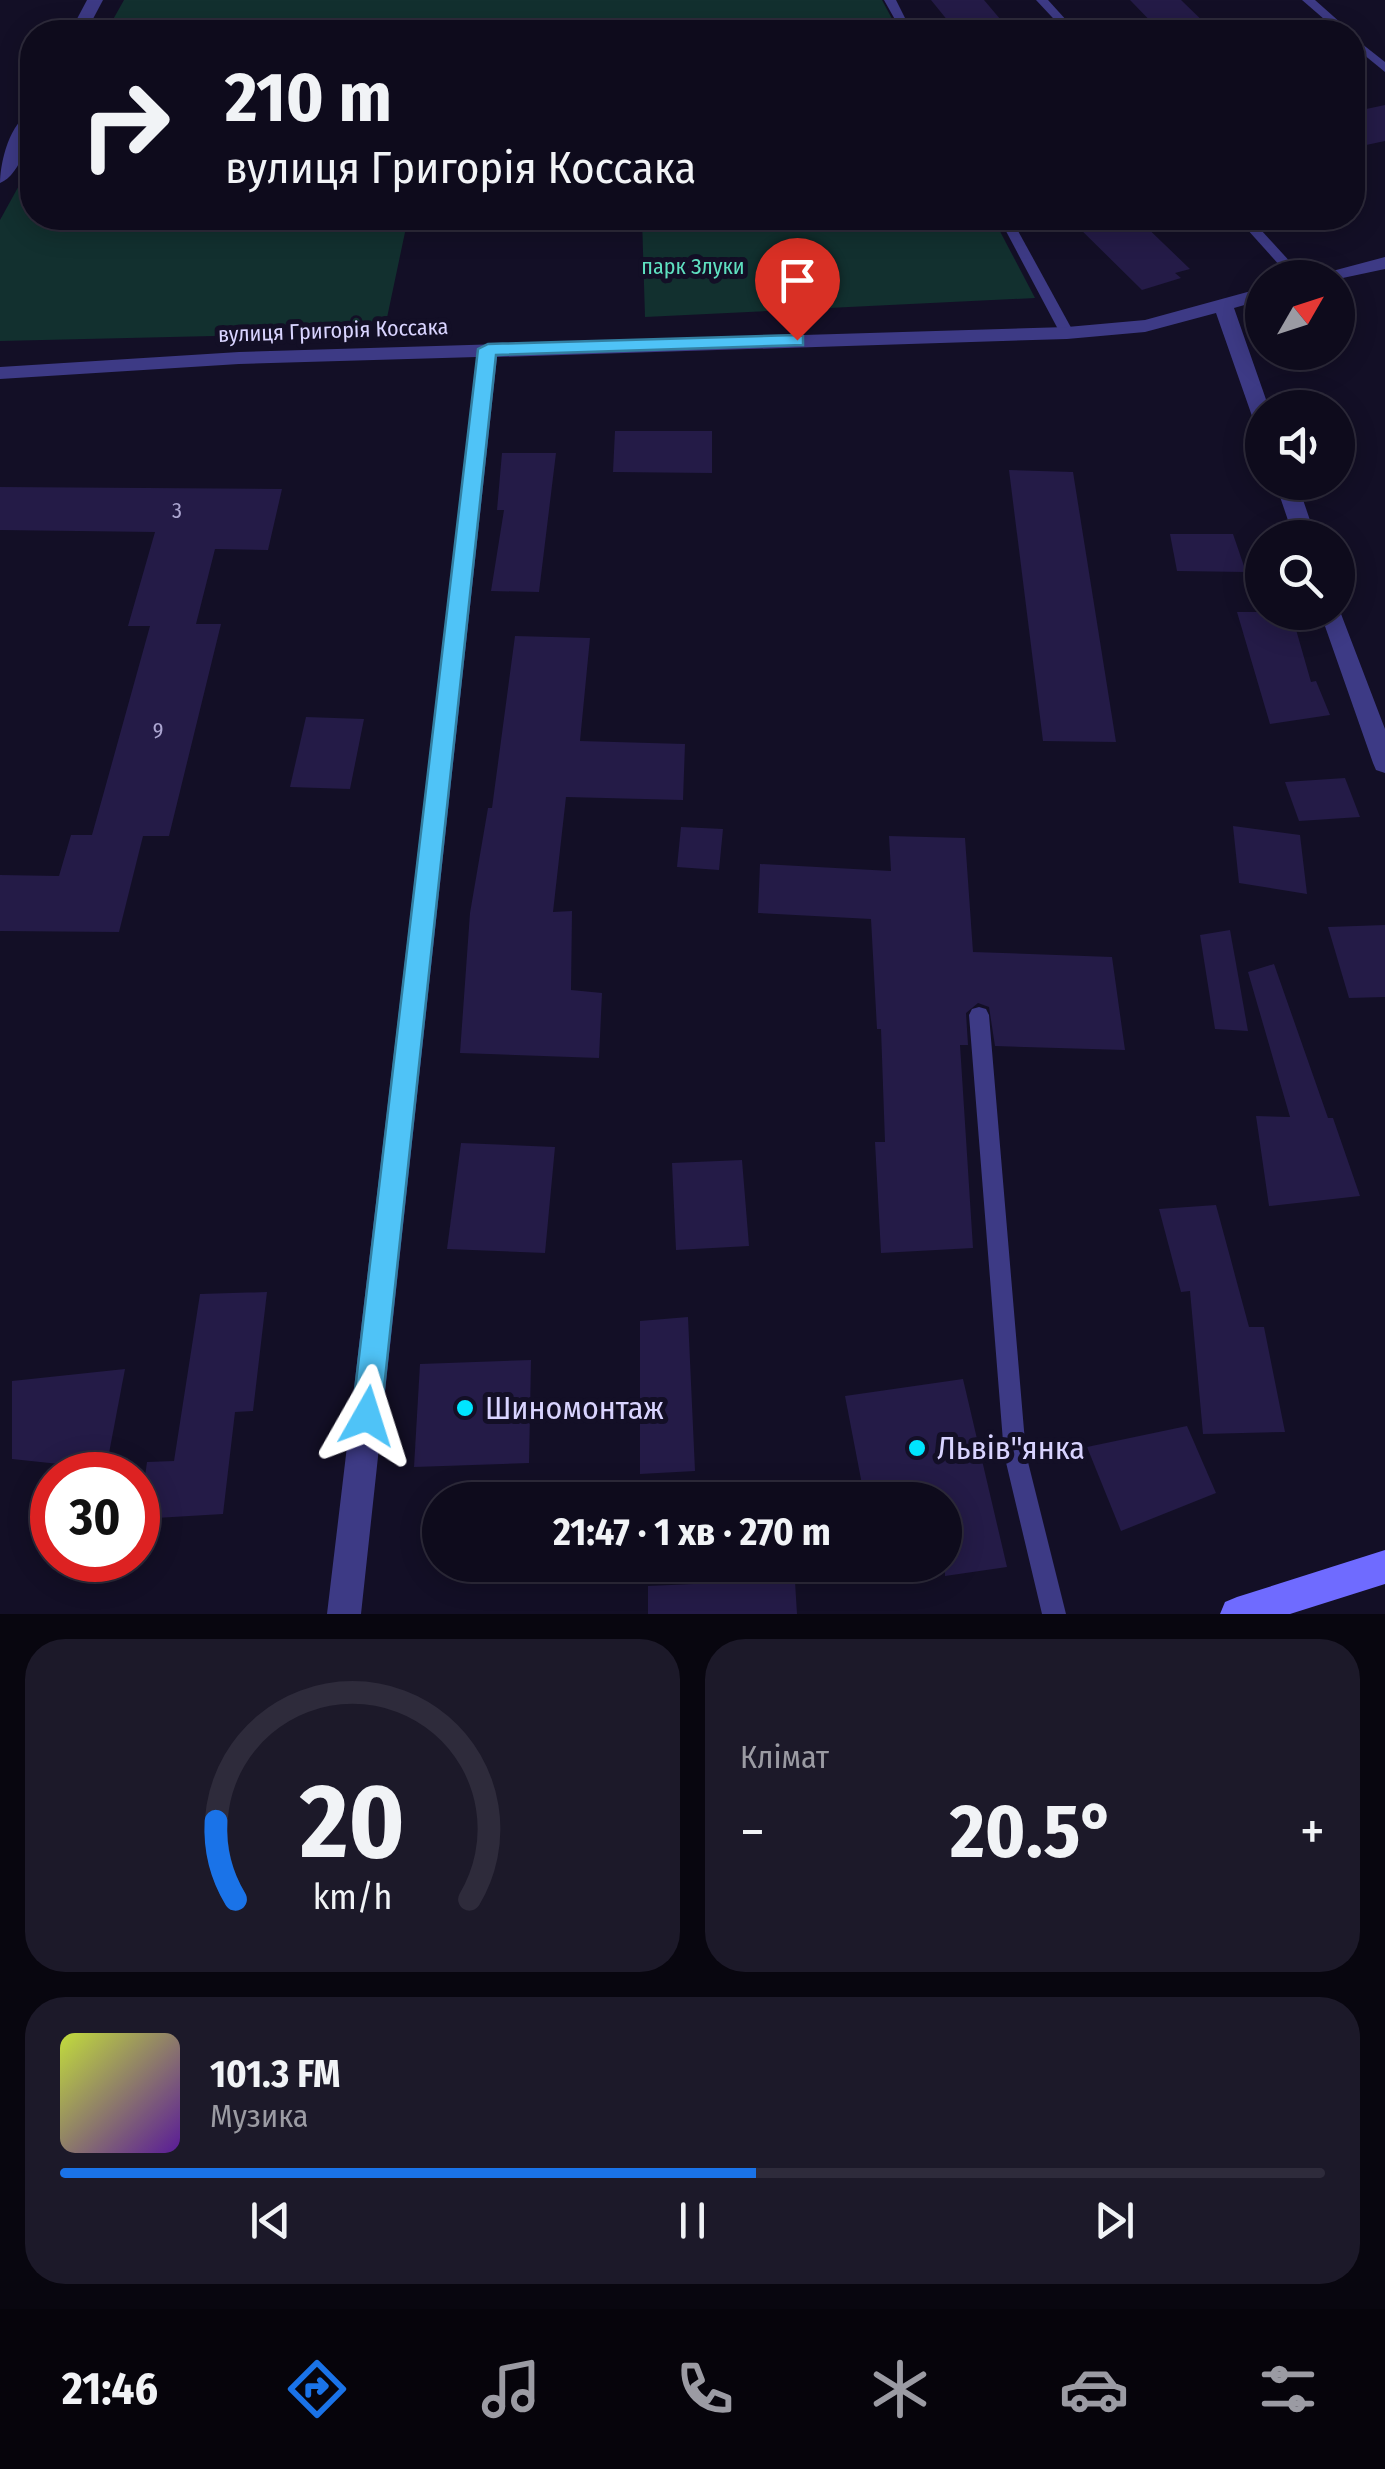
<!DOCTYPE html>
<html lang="uk">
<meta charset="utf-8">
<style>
body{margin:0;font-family:"Fira Sans Condensed",sans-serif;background:#1c1929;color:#f1f3f6;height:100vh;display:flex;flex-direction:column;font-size:38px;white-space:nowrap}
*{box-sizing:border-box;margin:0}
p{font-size:32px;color:#9b9ba3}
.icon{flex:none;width:55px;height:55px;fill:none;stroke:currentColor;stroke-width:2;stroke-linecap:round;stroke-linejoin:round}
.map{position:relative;height:1614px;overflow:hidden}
.drawer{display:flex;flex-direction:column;gap:25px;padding:25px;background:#08060f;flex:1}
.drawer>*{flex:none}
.hud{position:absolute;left:20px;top:20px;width:1345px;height:210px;border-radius:40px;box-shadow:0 5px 25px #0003,0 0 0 2px #2e2b3b;background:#0e0b1c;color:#f1f3f6;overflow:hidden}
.needle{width:65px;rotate:51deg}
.fabs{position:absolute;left:1245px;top:260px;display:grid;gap:20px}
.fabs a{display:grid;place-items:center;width:110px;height:110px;border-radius:50%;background:#0e0b1c;box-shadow:0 5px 25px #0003,0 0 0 2px #2e2b3b;font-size:50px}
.speed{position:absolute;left:30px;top:1452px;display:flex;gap:20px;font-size:50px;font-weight:700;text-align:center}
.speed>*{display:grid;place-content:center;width:130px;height:130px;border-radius:50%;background:#0e0b1c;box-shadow:0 5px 25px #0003,0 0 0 2px #2e2b3b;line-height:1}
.speed .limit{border:15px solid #d22;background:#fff;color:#111}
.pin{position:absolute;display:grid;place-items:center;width:85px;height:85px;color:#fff;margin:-102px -42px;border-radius:50% 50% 50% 0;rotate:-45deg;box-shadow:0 0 10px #0007}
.pin .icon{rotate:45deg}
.me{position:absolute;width:110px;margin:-55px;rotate:6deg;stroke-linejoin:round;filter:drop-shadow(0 0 8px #0008)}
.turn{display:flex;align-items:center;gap:35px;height:210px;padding:0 40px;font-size:45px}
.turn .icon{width:130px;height:130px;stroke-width:2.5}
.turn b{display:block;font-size:70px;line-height:85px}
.big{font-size:75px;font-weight:700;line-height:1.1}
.drawer .tile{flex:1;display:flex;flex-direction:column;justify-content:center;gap:15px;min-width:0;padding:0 35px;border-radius:40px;background:#1c1929}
.drawer .dial{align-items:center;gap:0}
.dial svg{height:260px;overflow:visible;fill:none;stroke:#2e2b3b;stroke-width:7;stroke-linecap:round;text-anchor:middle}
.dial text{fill:#f1f3f6;stroke:none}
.song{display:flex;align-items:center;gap:30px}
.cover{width:120px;height:120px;border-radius:15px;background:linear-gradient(135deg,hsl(70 70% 55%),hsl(270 70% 35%))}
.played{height:10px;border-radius:5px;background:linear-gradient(90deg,#1a73e8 55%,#2e2b3b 55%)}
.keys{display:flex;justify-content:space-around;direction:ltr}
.heat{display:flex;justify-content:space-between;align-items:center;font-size:55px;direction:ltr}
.drawer .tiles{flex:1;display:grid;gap:25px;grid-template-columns:1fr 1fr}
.tile:last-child{grid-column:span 2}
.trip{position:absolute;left:422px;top:1482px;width:540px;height:100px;border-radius:50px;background:#0e0b1c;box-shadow:0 5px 25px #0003,0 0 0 2px #2e2b3b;font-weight:700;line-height:100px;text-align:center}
.tab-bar{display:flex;height:160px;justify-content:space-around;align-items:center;background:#06040b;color:#9b9ba3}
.tab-bar .icon{width:70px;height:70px}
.tab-bar .on{color:#1a73e8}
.tab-bar b{font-size:45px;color:#f1f3f6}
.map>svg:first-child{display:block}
.green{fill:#12302f}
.building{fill:#241b47}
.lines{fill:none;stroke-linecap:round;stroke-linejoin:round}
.service{fill:#3d3a85;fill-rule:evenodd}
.minor{fill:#3d3a85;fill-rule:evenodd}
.secondary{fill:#6f6bff;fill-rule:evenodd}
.route{fill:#4fc3f7;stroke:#337fa1;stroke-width:2.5}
.poi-dot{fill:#00e5ff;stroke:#130f26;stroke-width:4}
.labels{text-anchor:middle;stroke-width:10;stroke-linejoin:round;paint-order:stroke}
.far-park-label{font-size:22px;fill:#5fe0c0;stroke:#130f26}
.far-street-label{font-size:22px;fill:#d9d4ff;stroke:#130f26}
.number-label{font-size:22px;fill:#aca6d1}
.near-poi-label{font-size:32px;fill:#d9d4ff;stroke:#130f26;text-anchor:start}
</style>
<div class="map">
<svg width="1385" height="1614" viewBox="0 0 1385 1614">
<rect width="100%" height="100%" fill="#130f26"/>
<g class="green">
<polygon points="124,0 882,0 899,32 106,32"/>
<polygon points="32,162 32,218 408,218 384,332 0,341 0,220"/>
<polygon points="642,218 993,218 1035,298 645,317"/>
</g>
<g class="building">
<polygon points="931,0 984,0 1011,32 957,32"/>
<polygon points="1130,0 1181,0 1214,32 1161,32"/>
<polygon points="1385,105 1385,141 1352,148 1352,112"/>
<polygon points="1069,218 1137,218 1190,269 1175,273 1181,278 1142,290"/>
<polygon points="615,431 712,431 712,473 613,472"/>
<polygon points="502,453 556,453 539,592 491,591 504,510 497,510"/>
<polygon points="1009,470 1073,472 1116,742 1043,741"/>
<polygon points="0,487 282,489 268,550 215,549 196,624 221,624 169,836 143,836 119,932 0,931 0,875 59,876 71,835 92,835 150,626 128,626 155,532 0,530"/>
<polygon points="1170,534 1233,534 1246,572 1177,571"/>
<polygon points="1237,612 1291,612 1311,682 1316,681 1330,715 1270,724"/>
<polygon points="515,636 590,638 580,741 685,744 683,800 566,797 553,912 572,911 571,990 602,993 599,1058 460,1053 470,913 488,808 492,808"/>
<polygon points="306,717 364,719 350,789 290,787"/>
<polygon points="1345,778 1360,817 1299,821 1285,782"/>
<polygon points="1233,826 1300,835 1307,894 1239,883"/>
<polygon points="681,827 723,829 719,870 677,867"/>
<polygon points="889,836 965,838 973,952 1112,957 1125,1050 995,1046 989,1007 978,1003 966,1013 968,1045 960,1045 973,1248 881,1253 875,1142 885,1142 881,1029 877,1029 871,919 758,913 760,864 891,871"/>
<polygon points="1385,925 1385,997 1349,998 1328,927"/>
<polygon points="1230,930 1248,1031 1215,1029 1200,935"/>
<polygon points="1274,964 1328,1118 1333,1118 1360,1196 1269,1206 1256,1116 1290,1117 1248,972"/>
<polygon points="461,1143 555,1147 545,1253 447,1249"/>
<polygon points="742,1160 749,1246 676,1250 672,1163"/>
<polygon points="1216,1205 1249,1327 1264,1327 1285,1432 1203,1434 1190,1291 1181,1292 1159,1209"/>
<polygon points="267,1292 253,1411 235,1412 223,1514 139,1519 147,1462 174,1461 200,1294"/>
<polygon points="688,1317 695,1471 640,1474 640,1321"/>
<polygon points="531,1360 529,1463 414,1467 420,1364"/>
<polygon points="125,1369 106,1469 12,1459 12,1381"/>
<polygon points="963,1379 1007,1567 945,1576 945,1500 865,1500 845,1396"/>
<polygon points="1187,1426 1216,1493 1121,1531 1087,1447"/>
<polygon points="740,1565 794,1565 797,1614 648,1614 648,1586 739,1582"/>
</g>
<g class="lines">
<g class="service">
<polygon points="884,0 896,0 912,32 902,32"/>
<polygon points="1036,0 1048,0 1077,32 1066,32"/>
<polygon points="1302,0 1315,0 1351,32 1339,32"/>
<polygon points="1352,36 1385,62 1385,72 1352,45"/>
<polygon points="999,218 1011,218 1074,333 1072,336 1067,337 1060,333"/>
<polygon points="1237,218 1250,218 1305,278 1291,278"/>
<polygon points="979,1007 986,1009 989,1015 1026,1454 1066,1614 1042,1614 1004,1454 969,1015 972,1009"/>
</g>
<g class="minor">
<polygon points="87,0 103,0 86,32 70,32"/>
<path d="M32 112C33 132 21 175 0 183 0 162 10 121 32 112Z"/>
<polygon points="1385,257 1385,269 1338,279 1306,278"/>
<polygon points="1262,288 1262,300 1234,308 1269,408 1262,408 1262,423 1252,416 1216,313 1145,332 1067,339 497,357 361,1614 327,1614 477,357 239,364 0,379 0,367 239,352 1067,327 1145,320"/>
<polygon points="1275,482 1297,482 1316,538 1294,538"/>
<polygon points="1338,606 1385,729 1385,773 1376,770 1373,763 1320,612 1338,612"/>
</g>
<polygon class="secondary" points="1385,1550 1385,1584 1290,1614 1220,1614 1225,1602 1237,1597"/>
</g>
<polygon class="route" points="797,335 803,336 803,345 496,355 381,1416 377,1427 367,1431 357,1427 352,1416 478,349 488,344"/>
<g class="poi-dot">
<circle cx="465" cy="1408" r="10"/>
<circle cx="917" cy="1448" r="10"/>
</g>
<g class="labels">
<g class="far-park-label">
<text x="693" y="274">парк Злуки</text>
</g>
<g class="far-street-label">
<text transform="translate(333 330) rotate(-2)" y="8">вулиця Григорія Коссака</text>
</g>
<g class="number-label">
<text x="177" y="518">3</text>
<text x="158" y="738">9</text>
</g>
<g class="near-poi-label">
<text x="485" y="1419">Шиномонтаж</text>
<text x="937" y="1459">Львів"янка</text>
</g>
</g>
</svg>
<div class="fabs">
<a><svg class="needle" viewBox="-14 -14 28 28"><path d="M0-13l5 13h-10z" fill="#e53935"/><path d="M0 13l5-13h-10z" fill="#9b9ba3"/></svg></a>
<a><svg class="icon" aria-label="sound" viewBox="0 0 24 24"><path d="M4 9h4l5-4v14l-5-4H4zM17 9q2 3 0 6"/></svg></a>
<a><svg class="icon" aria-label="search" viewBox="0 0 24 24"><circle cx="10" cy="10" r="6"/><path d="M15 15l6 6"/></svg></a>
</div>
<div class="speed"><div class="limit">30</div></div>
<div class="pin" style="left:797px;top:340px;background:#d93025"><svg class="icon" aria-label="arrive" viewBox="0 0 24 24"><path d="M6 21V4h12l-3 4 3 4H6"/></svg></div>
<svg class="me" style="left:367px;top:1416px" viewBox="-20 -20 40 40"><path d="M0-17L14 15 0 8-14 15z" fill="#4fc3f7" stroke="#fff" stroke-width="4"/></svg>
<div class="trip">21:47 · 1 хв · 270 m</div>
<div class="hud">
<div class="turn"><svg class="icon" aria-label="right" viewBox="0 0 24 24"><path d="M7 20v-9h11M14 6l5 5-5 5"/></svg><div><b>210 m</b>вулиця Григорія Коссака</div></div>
</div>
</div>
<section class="drawer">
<div class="tiles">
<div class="tile dial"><svg viewBox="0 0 100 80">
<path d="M14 69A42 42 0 1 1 86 69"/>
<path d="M14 69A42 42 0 0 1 8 45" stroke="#1a73e8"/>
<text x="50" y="56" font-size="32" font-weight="700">20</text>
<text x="50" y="72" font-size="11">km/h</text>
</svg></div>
<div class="tile"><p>Клімат</p>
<div class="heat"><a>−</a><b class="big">20.5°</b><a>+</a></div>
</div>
<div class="tile">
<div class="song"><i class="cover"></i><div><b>101.3 FM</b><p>Музика</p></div></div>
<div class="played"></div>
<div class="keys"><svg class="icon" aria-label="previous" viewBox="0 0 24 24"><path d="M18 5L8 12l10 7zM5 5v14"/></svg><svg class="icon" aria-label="pause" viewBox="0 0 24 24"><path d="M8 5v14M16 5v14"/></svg><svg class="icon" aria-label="next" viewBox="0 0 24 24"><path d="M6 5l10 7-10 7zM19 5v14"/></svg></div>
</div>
</div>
</section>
<nav class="tab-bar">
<b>21:46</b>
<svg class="icon on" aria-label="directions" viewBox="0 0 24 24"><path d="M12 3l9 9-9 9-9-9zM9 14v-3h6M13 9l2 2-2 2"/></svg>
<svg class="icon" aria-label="music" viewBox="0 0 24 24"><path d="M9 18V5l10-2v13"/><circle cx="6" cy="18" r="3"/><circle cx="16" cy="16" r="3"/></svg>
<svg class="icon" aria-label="phone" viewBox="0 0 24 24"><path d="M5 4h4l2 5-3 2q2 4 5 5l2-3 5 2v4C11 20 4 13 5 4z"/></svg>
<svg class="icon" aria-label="climate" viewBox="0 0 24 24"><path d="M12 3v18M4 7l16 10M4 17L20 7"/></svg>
<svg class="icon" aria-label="car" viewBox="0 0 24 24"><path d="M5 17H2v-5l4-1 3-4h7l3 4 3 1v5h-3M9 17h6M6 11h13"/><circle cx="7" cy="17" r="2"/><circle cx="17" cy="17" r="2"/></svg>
<svg class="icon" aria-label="filters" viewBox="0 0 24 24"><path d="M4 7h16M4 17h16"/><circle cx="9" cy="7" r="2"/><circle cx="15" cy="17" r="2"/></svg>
</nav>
